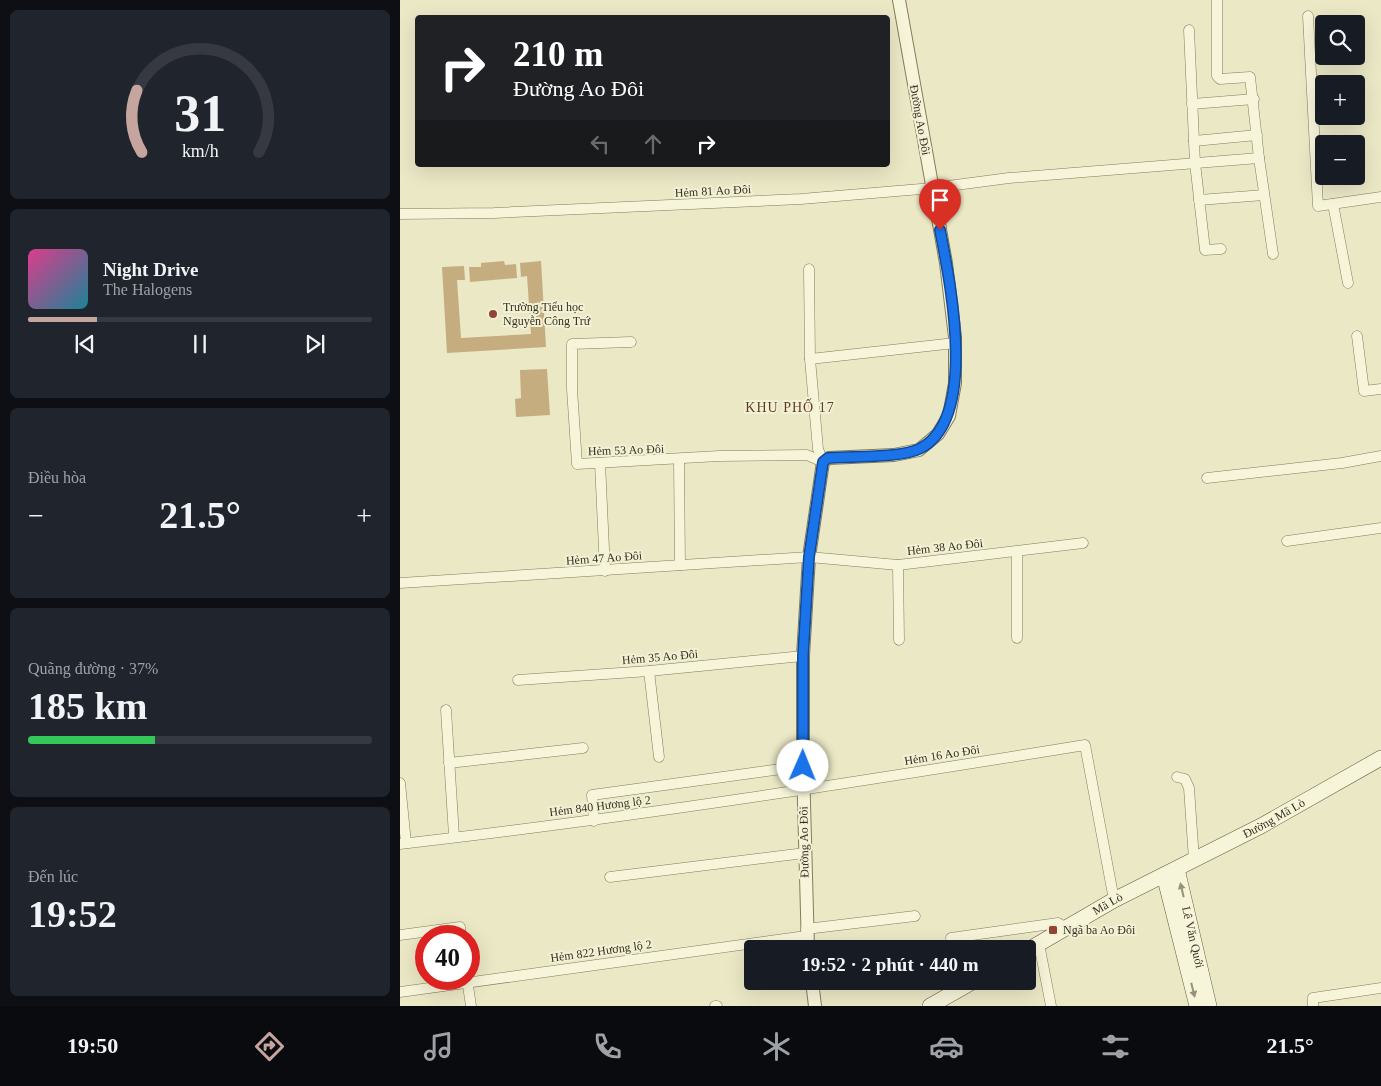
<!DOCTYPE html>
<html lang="vi">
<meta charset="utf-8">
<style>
body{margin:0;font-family:"Times New Roman",serif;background:#20242c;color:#f1f3f6;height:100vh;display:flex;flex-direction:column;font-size:19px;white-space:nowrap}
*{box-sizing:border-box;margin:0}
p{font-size:16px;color:#9ea1a6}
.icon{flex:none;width:28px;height:28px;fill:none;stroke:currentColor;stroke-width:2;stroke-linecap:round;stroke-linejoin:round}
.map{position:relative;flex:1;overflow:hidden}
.details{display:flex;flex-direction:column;gap:10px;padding:10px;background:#0d0f14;width:400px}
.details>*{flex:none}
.top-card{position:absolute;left:15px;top:15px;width:475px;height:152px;border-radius:5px;box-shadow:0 5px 20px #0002;background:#202124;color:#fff;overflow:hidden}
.buttons{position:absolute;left:915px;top:15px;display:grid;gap:10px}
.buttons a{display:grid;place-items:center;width:50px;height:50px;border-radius:5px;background:#171b24;box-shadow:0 5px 20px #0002;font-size:25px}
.speed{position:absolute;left:15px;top:925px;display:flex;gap:10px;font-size:25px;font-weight:700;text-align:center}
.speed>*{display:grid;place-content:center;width:65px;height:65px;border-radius:50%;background:#171b24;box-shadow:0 5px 20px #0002;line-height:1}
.speed .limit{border:8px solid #d22;background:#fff;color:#111}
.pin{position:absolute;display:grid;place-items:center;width:42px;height:42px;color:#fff;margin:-51px -21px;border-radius:50% 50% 50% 0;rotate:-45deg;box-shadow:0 0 5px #0007}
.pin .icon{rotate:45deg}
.me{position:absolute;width:55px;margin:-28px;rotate:1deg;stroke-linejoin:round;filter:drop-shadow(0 0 4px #0008)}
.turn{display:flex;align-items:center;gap:18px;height:105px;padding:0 15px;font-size:22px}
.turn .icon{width:65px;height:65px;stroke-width:2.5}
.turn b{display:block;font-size:35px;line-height:42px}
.lanes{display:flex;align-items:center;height:48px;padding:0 15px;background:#0003;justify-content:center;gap:25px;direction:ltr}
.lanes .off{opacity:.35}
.big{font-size:38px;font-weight:600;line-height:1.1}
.details .widget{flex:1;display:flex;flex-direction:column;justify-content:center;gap:8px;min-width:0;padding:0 18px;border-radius:8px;background:#20242c}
.details .dial{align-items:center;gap:0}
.dial svg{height:130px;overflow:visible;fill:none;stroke:#363941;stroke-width:7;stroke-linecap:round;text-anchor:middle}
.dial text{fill:#f1f3f6;stroke:none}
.song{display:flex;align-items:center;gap:15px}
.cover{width:60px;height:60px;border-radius:8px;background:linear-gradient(135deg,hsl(330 70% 55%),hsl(190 70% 35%))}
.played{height:5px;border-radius:2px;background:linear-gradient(90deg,#c5a59e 20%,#363941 20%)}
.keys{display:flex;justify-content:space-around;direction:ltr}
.heat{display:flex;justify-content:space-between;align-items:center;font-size:28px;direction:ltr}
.charge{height:8px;border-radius:4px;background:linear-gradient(90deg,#34c759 37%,#363941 0)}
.trip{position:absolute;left:344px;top:940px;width:292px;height:50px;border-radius:5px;background:#171b24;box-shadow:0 5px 20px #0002;font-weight:600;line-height:50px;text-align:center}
.tabs{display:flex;height:80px;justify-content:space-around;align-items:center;background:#090b0e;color:#9ea1a6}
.tabs .icon{width:35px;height:35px}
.tabs .selected{color:#c5a59e}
.tabs b{font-size:22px;color:#f1f3f6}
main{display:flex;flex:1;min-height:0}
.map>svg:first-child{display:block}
.building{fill:#c6ad7f}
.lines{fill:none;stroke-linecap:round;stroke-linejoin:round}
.minor-casing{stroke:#857b5d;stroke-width:11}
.tertiary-casing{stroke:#857b5d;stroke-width:14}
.secondary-casing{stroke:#675c40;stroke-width:16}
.minor{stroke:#f6f4d9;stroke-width:10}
.tertiary{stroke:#f6f4d9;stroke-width:12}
.secondary{stroke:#f6f4d9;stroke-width:15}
.oneway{fill:#96927c}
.route-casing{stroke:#114b97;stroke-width:12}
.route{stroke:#1a73e8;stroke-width:9}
.poi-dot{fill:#8f4632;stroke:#f3f1d5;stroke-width:2}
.labels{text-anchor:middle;stroke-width:4;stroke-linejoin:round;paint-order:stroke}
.street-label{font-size:12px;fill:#363020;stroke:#f3f1d5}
.poi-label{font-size:12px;fill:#363020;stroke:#f3f1d5;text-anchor:start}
.neighbourhood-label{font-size:14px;letter-spacing:1px;fill:#5f3d23;stroke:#f3f1d5}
</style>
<main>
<section class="details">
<div class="widget dial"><svg viewBox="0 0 100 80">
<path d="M14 69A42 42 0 1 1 86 69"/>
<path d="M14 69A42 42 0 0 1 11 31" stroke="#c5a59e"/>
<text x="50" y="56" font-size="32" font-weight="700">31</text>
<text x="50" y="72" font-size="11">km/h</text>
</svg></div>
<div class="widget">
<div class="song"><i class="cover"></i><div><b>Night Drive</b><p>The Halogens</p></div></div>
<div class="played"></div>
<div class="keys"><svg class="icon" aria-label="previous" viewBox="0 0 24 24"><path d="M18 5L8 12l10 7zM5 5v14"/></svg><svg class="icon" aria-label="pause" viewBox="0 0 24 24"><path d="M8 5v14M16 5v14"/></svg><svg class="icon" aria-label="next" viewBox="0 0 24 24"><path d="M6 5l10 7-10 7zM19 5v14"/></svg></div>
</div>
<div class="widget"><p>Điều hòa</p>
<div class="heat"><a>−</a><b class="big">21.5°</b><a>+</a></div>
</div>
<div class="widget"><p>Quãng đường · 37%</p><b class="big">185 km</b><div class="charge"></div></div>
<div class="widget"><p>Đến lúc</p><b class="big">19:52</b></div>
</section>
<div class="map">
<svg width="981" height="1006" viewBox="0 0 981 1006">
<rect width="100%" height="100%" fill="#ebe8c6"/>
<g class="building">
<polygon points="104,261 105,265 116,264 117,278 70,282 69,267 81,267 81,263"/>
<polygon points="141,261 146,347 47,353 42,267 64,266 65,280 57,280 61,338 131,334 127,276 121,277 120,263"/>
<polygon points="147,369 150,415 116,417 115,399 121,398 120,370"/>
</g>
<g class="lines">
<g class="minor-casing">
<g id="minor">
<polyline points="817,0 817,76 820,79 850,77 859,158 873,254"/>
<polyline points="908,16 918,206 981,197"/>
<polyline points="789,30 795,163 805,250 821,249"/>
<polyline points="792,104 854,99"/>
<polyline points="794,141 857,135"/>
<polyline points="799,200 864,195"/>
<polyline points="933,204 948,283"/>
<polyline points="0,214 94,213 401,199 533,188 609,178 859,158"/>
<polyline points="409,269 410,359 418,449 423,462"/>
<polyline points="957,336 964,391 981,389"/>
<polyline points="231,342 172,344 172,389 177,464 319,456 407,455 423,462"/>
<polyline points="410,359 555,343"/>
<polyline points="279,460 280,565"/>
<polyline points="200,463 205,571"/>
<polyline points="807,478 942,463 981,456"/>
<polyline points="887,541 981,528"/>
<polyline points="498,565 499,640"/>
<polyline points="0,583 409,557 498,565 683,543"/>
<polyline points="617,638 617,552"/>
<polyline points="249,671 259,757"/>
<polyline points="118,680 249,671 403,656"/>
<polyline points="46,710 54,836"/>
<polyline points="49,763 183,748"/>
<polyline points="777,777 785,779 789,788 794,860"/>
<polyline points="0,783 6,843"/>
<polyline points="194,821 192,795 403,766"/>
<path d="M0 844C229 818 457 782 685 745L714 900"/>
<polyline points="210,877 405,853"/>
<polyline points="406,929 515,916"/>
<polyline points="0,935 60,927 61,936"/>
<polyline points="551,938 658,923 666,928"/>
<polyline points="639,944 651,1006"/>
<polyline points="67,979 71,1006"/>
<polyline points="0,992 406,936"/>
<polyline points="315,1006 317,1006"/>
<polyline points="913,1006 913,998 981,988"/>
</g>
</g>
<g class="tertiary-casing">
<g id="tertiary">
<polyline points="408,949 403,766 403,656 409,557 423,462 429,458 494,455 519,450 538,434 549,416 555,383 555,337 546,263 499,0"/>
<polyline points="412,981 415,1006"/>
</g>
</g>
<g class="secondary-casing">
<g id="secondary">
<path id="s1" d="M777 869 809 1006"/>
<polyline points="764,875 797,1006"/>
<path id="s2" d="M628 950 714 900 861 826 981 758"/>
<polyline points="530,1006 574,981"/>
</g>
</g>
<use href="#minor" class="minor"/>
<use href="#tertiary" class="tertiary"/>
<use href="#secondary" class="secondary"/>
</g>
<defs><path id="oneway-solid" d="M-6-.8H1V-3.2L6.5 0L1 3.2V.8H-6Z" transform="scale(1.25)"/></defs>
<g class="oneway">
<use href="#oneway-solid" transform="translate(782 890) rotate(-103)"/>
<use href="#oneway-solid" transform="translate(793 990) rotate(76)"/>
</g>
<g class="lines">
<g class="route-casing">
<path id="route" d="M403 766V656L409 557 423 462 428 458C451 456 501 458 519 449 579 420 550 282 540 230"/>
</g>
<use href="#route" class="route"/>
</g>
<g class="poi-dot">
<circle cx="93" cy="314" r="5"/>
<rect x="648" y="925" width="10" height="10" rx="2.5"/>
</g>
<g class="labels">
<g class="street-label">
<text transform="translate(520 120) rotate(80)" y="4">Đường Ao Đôi</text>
<text transform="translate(313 191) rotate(-3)" y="4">Hẻm 81 Ao Đôi</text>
<text transform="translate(226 450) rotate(-2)" y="4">Hẻm 53 Ao Đôi</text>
<text transform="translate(545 547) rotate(-6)" y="4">Hẻm 38 Ao Đôi</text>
<text transform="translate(204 558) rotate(-4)" y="4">Hẻm 47 Ao Đôi</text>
<text transform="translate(260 657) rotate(-5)" y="4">Hẻm 35 Ao Đôi</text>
<text transform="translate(542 755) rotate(-9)" y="4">Hẻm 16 Ao Đôi</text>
<text transform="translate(200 806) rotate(-7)" y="4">Hẻm 840 Hương lộ 2</text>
<text dy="4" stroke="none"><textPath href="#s2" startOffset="279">Đường Mã Lò</textPath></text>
<text transform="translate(404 842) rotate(-91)" y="4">Đường Ao Đôi</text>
<text dy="4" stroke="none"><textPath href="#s2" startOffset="92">Mã Lò</textPath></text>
<text dy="4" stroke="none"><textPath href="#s1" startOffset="70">Lê Văn Quới</textPath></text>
<text transform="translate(201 951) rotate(-8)" y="4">Hẻm 822 Hương lộ 2</text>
</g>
<g class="poi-label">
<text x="103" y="311">Trường Tiểu học<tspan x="103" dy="14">Nguyễn Công Trứ</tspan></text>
<text x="663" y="934">Ngã ba Ao Đôi</text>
</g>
<g class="neighbourhood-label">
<text x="390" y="412">KHU PHỐ 17</text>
</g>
</g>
</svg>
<div class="buttons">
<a><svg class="icon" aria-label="search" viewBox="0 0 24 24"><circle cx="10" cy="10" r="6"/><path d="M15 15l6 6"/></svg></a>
<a>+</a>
<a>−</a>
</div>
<div class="speed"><div class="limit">40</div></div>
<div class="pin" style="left:540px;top:230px;background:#d93025"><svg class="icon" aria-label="arrive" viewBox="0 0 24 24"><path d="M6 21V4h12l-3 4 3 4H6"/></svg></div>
<svg class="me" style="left:403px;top:766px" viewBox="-20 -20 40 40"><circle r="19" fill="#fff"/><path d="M0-13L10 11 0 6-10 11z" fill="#1a73e8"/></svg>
<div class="trip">19:52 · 2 phút · 440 m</div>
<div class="top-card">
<div class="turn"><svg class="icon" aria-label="right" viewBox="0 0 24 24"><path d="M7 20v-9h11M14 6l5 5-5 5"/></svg><div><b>210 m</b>Đường Ao Đôi</div></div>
<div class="lanes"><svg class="icon off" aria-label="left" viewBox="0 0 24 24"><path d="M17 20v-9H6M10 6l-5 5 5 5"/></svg><svg class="icon off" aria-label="ahead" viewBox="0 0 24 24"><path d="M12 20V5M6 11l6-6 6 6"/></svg><svg class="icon" aria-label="right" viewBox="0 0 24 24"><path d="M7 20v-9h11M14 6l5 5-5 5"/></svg></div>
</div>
</div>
</main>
<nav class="tabs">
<b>19:50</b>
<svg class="icon selected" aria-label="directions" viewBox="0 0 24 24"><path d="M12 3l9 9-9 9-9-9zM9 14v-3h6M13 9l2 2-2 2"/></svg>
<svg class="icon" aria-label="music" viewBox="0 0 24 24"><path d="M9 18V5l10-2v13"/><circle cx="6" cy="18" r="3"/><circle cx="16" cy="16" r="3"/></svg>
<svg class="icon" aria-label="phone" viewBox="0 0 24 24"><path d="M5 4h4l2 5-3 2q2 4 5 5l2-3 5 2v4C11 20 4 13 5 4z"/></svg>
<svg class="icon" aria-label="climate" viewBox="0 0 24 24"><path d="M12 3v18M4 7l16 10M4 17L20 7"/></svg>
<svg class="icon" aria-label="car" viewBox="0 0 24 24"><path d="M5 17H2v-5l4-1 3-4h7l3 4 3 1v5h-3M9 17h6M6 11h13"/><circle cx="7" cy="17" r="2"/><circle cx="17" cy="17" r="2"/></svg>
<svg class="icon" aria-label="filters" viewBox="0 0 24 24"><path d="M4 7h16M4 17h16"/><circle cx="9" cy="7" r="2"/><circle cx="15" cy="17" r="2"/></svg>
<b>21.5°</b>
</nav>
